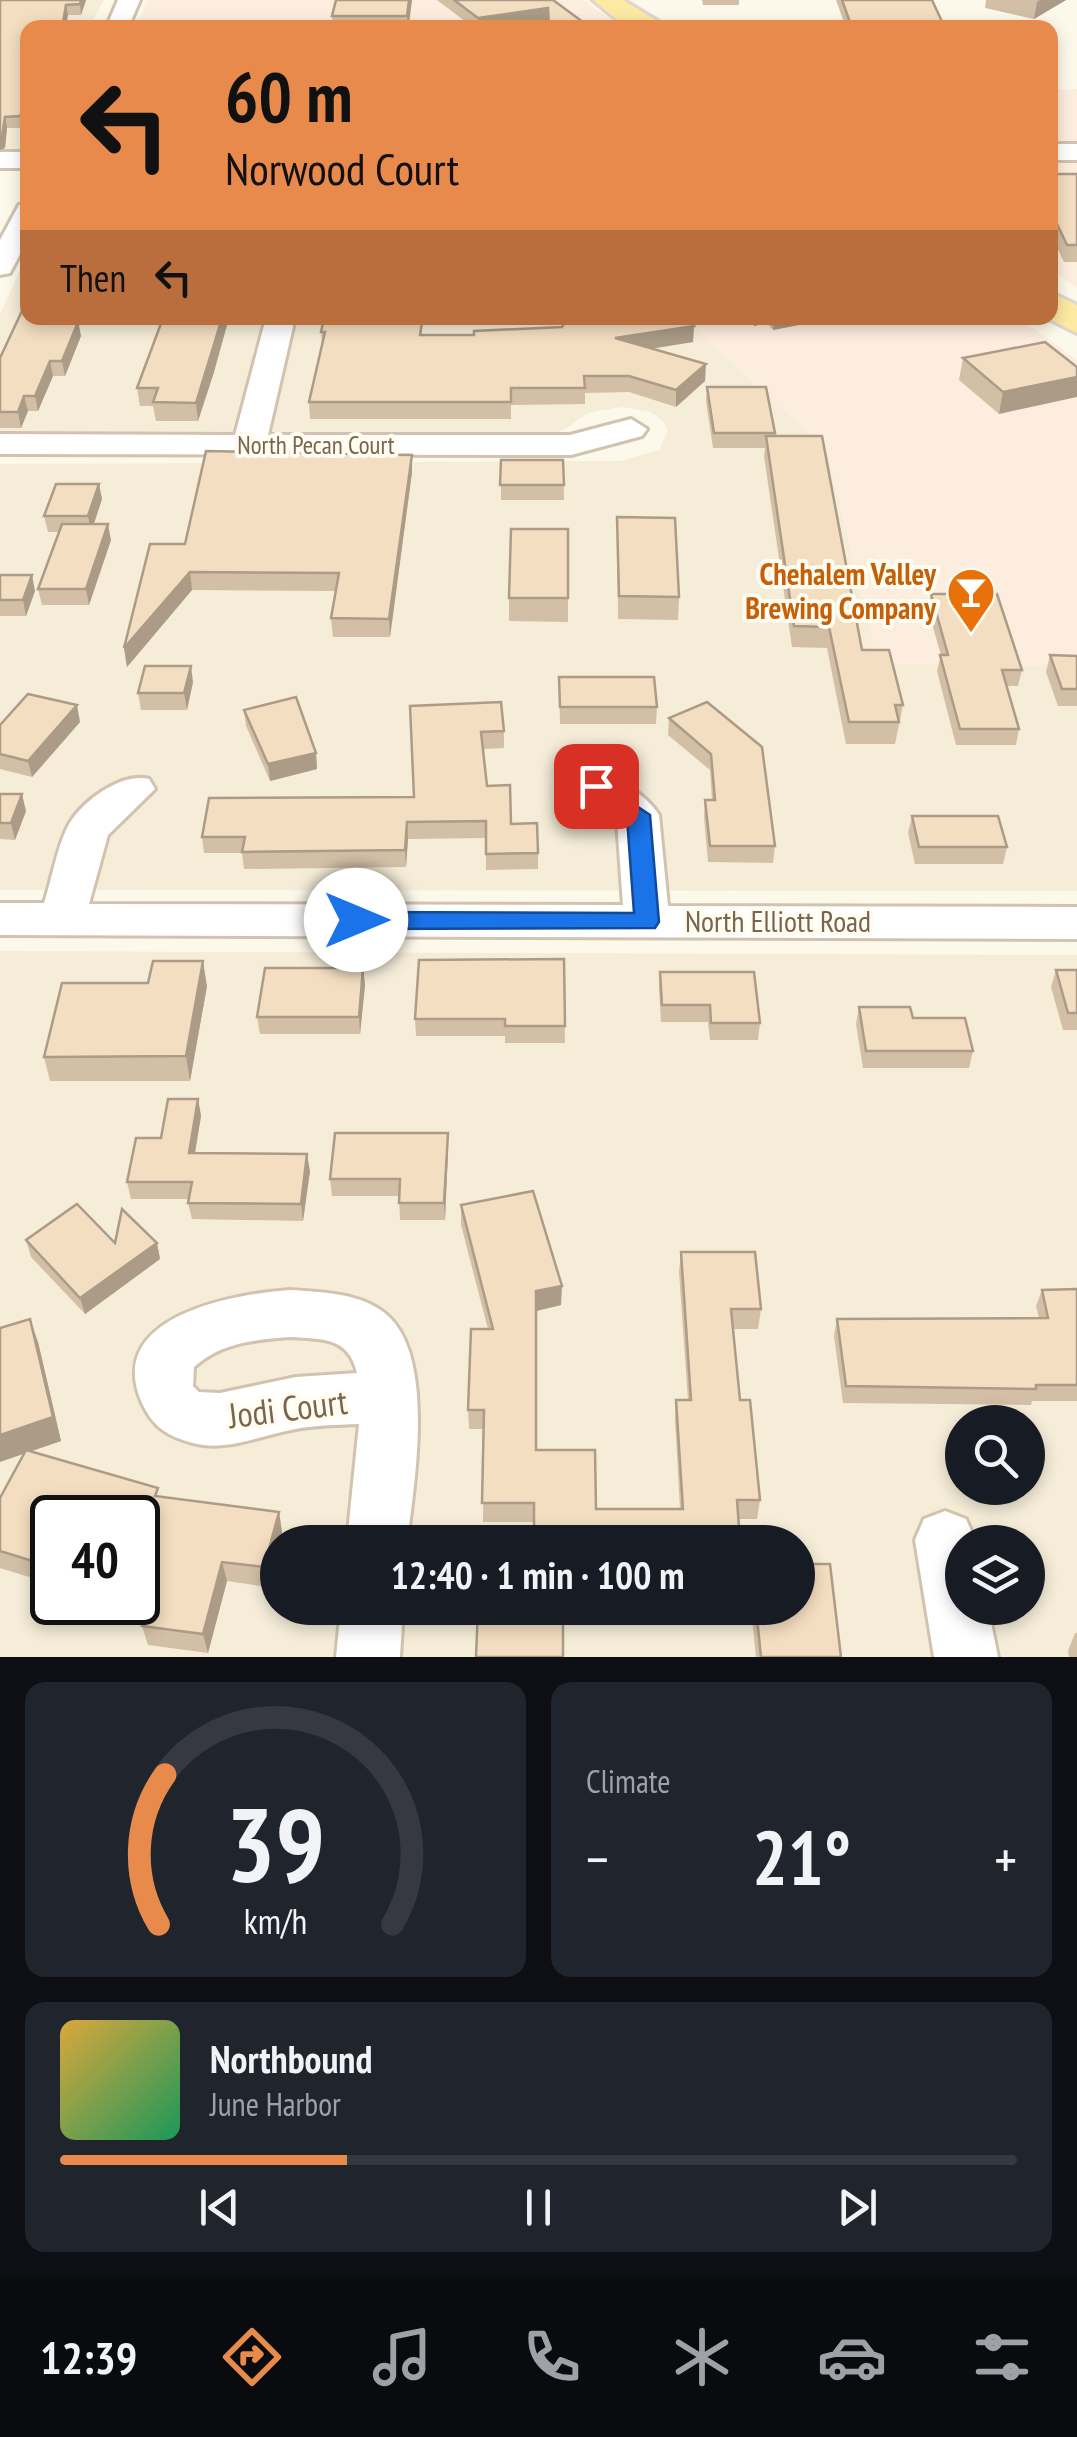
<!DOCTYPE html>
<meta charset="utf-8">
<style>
body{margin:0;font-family:"PT Sans Narrow",sans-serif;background:#20242c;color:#f1f3f6;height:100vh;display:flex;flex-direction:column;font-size:38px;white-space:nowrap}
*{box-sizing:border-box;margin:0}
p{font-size:32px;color:#9ea1a6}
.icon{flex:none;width:55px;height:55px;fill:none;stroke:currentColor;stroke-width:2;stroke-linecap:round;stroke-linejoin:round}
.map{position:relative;height:1657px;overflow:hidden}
.drawer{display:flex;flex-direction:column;gap:25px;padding:25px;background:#0d0f14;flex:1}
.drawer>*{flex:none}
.guide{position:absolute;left:20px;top:20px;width:1038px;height:305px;border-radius:20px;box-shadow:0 5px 15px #0003;background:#e98a4d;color:#111;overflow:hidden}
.fabs{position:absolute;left:945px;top:1405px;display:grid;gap:20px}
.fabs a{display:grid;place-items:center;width:100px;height:100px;border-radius:50%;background:#171b24;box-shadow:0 5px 15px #0003;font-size:50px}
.speed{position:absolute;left:30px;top:1495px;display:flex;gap:20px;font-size:50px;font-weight:700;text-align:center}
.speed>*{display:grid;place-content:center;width:130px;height:130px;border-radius:50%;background:#171b24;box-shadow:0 5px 15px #0003;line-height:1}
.speed .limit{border:5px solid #111;border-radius:15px;background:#fff;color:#111}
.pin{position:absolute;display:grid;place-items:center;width:85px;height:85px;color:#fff;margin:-42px;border-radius:20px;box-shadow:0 5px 15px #0006}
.me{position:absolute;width:110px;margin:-55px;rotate:90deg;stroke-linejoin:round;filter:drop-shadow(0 0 8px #0008)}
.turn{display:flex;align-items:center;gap:35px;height:210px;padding:0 40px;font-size:45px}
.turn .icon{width:130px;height:130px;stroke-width:2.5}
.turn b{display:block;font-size:70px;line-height:85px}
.then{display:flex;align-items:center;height:95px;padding:0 40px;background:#0003;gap:20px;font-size:38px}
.big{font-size:75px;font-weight:700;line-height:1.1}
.drawer .tile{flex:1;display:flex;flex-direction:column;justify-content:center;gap:15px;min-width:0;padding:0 35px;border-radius:20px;background:#20242c}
.drawer .dial{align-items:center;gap:0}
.dial svg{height:260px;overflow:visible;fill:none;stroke:#363941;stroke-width:7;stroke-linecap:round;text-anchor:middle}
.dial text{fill:#f1f3f6;stroke:none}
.song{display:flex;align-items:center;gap:30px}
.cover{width:120px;height:120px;border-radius:15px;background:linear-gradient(135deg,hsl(40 70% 55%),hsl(150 70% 35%))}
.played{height:10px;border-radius:5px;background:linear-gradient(90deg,#e98a4d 30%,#363941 30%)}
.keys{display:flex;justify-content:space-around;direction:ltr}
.heat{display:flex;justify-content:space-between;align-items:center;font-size:55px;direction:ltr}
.drawer .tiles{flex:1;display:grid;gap:25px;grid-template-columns:1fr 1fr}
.tile:last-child{grid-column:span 2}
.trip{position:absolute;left:260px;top:1525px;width:555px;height:100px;border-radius:50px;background:#171b24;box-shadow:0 5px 15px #0003;font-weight:700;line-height:100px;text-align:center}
.tab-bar{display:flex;height:160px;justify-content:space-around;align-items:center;background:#090b0e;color:#9ea1a6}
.tab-bar .icon{width:70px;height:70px}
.tab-bar .current{color:#e98a4d}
.tab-bar b{font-size:45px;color:#f1f3f6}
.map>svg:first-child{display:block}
.residential{fill:#f5edd8;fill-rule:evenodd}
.commercial{fill:#fdedde}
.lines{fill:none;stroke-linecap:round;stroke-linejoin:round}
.minor-casing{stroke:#d1c3af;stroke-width:6}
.major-casing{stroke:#dcd7d0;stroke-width:6}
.minor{fill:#fff;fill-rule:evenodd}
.major{fill:#fceaa2;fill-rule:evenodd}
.wall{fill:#d2bfa6}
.shaded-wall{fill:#ab9b87}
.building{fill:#f4dec1;stroke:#ab9b87;stroke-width:2.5}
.route{fill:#1a73e8;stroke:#114b97;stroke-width:2.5}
.labels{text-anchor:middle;stroke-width:8;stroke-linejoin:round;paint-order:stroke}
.far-street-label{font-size:25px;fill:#7a644c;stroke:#fffcf2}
.food-label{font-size:30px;font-weight:bold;fill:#c56008;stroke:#fffcf2;text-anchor:end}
.street-label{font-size:30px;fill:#7a644c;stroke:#fffcf2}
.near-street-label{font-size:35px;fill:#7a644c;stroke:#fffcf2}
</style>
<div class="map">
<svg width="1077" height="1657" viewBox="0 0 1077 1657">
<rect width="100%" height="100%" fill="#fdf9ea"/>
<g class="residential">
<polygon points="0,0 104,0 89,27 28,28 27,143 17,150 0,150"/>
<polygon points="27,255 28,318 684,318 827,450 878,663 1077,666 1077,891 0,890 0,464 621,461 659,450 668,431 663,421 651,412 622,407 588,413 564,430 546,435 0,434 0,314"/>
<path d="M0 951 1077 955V1657H0ZM962 1422H1028V1488H962ZM52 1518H138V1602H52ZM278 1542H798V1608H278ZM962 1542H1028V1608H962Z"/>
</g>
<g class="commercial">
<polygon points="148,0 583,0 623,27 134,28"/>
<polygon points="1077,89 1077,288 1050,269 1050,90"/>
<polygon points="684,318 1019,318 1077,360 1077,666 878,664 827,450"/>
</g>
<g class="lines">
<g class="minor-casing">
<g id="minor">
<polygon points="118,0 140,0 128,28 106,28"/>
<rect x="1050" y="144" width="27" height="16"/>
<rect x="0" y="152" width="28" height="16"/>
<polygon points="28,203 28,239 10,273 0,275 0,240 19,205"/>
<polygon points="266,318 295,318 268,435 570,435 631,419 647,429 642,436 571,455 0,454 0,434 235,435"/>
<path d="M596 773C618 778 647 795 659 815L668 906 1077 907V939L0 935V903H44C52 879 56 851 67 828 80 802 121 772 149 779L155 789 108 835 89 904 623 905 617 821 575 786 581 776Z"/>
<path d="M290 1290C322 1292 362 1293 387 1315 436 1358 414 1485 407 1542H347L359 1424C336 1425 313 1425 291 1430 259 1436 226 1452 193 1443 167 1436 153 1427 142 1403 103 1316 234 1294 290 1290ZM290 1337C322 1339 349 1337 357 1373L296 1377 220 1393 199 1392 193 1386 194 1367C222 1342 254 1340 290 1337Z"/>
<polygon points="945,1511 966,1519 975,1540 962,1542 962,1608 988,1608 998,1657 934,1657 915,1540 924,1519"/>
<polygon points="341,1608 403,1608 400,1657 336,1657"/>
</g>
</g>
<g class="major-casing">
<g id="major">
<polygon points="593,0 623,0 669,28 627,28"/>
<polygon points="1050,292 1077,305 1077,333 1047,318"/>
</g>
</g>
<use href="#minor" class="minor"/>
<use href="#major" class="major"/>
</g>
<g class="wall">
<polygon points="0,0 86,0 81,15 68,15 28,28 28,115 22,128 7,128 5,148 0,150"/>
<polygon points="336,0 412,0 409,28 333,28 332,16"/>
<polygon points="437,0 553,0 591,28 548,28 548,21 504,28 474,28"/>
<polygon points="702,0 739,0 739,5 703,5"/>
<polygon points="836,0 932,0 945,28 846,28"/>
<polygon points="986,0 1066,0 1034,19 985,8"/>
<polygon points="1050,174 1077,174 1077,262 1064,262 1050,233"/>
<polygon points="745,318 814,318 814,322 773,330 767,323 754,326"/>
<polygon points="382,322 422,322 422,335 474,335 562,327 694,326 693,342 652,349 705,381 676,407 629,392 585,393 585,404 511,405 511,419 310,419 309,402 322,345 321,332"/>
<polygon points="79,326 81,336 65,376 53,376 38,411 28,411 21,428 0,428 0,358"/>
<polygon points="963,358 1077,367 999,414 959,380"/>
<polygon points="214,372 198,421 156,421 153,406 140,406 137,388"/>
<polygon points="707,387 775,433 775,436 862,650 903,705 895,744 846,744 827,648 792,647 764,456 765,448 713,448 706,401"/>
<polygon points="412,455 412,472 390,637 333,637 331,618 336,591 192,590 127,667 124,648 185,544"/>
<polygon points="501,460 563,460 564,500 501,500"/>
<polygon points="99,484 102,499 94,524 111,540 89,605 42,605 38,589 59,532 48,532 44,516"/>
<polygon points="617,517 679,597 678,620 618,619"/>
<polygon points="568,529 568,622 509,621 509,598"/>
<polygon points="0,575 35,591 26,616 0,616"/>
<polygon points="931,594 1022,670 1018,686 1007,686 1019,729 1016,745 956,745 937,671 941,655 928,610"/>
<polygon points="1050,655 1077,656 1077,706 1058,706 1046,672"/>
<polygon points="559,677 657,707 656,724 560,724"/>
<polygon points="193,682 187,710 141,710 138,693"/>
<polygon points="707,702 775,846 773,863 708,862 704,817 705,800 712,800 710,770 668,735 669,718"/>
<polygon points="410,706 504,731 504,748 483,749 487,786 511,824 538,853 538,869 486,870 486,838 408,839 406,867 244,869 242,853 204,853 202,837 414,797"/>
<polygon points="244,710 316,753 317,769 270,781 246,726"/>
<polygon points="80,722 32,777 0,769 0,725"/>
<polygon points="0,794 26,811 15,840 0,839"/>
<polygon points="912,816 1007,847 1003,864 915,864 908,833"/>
<polygon points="564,959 565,1043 505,1043 505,1036 416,1036 415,1019"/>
<polygon points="363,968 365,985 360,1034 260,1034 257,1017"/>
<polygon points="1056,970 1077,970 1077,1030 1063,1030 1051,987"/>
<polygon points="660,972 760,1023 758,1040 710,1040 708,1022 661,1022 659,988"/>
<polygon points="148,983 207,986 190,1081 50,1081 44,1057"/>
<polygon points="859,1007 913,1018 973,1051 969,1068 863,1068 856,1024"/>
<polygon points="198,1099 201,1116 195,1153 310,1171 303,1221 192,1219 188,1203 189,1199 131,1199 127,1182 161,1138"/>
<polygon points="448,1133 448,1150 445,1220 400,1220 399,1196 332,1196 330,1179"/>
<polygon points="461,1205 561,1305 536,1311 536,1450 596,1509 680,1509 675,1419 676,1400 688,1400 679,1272 681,1252 761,1309 758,1329 733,1329 740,1400 760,1500 757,1519 738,1519 740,1542 534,1542 534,1522 483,1522 484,1429 469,1429 468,1410 488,1329 461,1225"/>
<polygon points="26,1240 157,1243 160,1259 85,1314 31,1257"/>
<polygon points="1077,1289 1077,1401 1032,1401 1031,1405 843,1403 834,1336 837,1319 1039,1318 1036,1306 1042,1290"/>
<polygon points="38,1342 61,1441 31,1451 160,1497 279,1512 282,1532 280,1542 278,1542 278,1551 268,1587 227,1581 208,1653 148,1645 142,1626 145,1613 112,1602 138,1602 138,1518 52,1518 52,1584 0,1568 0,1498 25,1453"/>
<polygon points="751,1608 798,1608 841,1657 756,1657"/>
<polygon points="1075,1633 1077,1633 1077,1657 1069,1657 1068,1651"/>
</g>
<g class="shaded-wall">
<polygon points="81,0 86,0 81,15 80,4"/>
<polygon points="409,0 412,0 408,28 407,16"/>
<polygon points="1040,0 1066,0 1034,19 1037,2"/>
<polygon points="66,5 68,15 66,28 62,28"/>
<polygon points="548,8 548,21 504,28 479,28 478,18"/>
<polygon points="28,99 28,115 22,128 20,116"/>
<polygon points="5,117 7,128 5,148 0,150 0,138"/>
<polygon points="74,318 83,318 79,326 81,336 65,376 62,361"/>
<polygon points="222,318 229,318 214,372 198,421 196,403"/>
<polygon points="754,318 767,318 767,323 754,326"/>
<polygon points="774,318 814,318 814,322 773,330"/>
<polygon points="694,326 693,342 615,354 615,338"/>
<polygon points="50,361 53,376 38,411 35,396"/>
<polygon points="706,364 705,381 676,407 676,390"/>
<polygon points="1077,377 1077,397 999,414 1003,392"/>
<polygon points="24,396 28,411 21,428 18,412"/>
<polygon points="412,455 412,472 390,637 389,619"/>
<polygon points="99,484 102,499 91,532 88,516"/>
<polygon points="108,524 111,540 89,605 86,589"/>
<polygon points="190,572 192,590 127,667 124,648"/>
<polygon points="32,575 35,591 26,616 23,600"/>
<polygon points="191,666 193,682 187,710 184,693"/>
<polygon points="77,705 80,722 32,777 28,761"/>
<polygon points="316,753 317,769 270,781 268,764"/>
<polygon points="22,794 26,811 15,840 11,823"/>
<polygon points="407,822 408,839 406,867 405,850"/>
<polygon points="203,961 207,986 190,1081 186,1056"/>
<polygon points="363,968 365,985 360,1034 359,1017"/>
<polygon points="198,1099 201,1116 192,1170 189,1153"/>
<polygon points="448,1133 448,1150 445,1220 444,1203"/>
<polygon points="307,1154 310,1171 303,1221 301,1204"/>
<polygon points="157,1243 160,1259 85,1314 80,1298"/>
<polygon points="562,1286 561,1305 536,1311 536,1291"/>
<polygon points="30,1319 38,1342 61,1441 0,1462 0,1435"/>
<polygon points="279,1512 282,1532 280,1542 278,1542 278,1551 268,1587 264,1567"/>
<polygon points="222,1562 227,1581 208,1653 203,1634"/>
</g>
<g class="building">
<polygon points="0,0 81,0 80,4 66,5 62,28 28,28 28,99 20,116 5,117 2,137 0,138"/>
<polygon points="336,0 409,0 407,16 332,16"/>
<polygon points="454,0 553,0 591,28 549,28 548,8 478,18"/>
<polygon points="842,0 932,0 945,28 852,28"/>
<polygon points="1050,174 1077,174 1077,245 1067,245 1050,209"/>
<polygon points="28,298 28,318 74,318 72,322 78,322 62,361 50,361 35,396 24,396 18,412 0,412 0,358"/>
<polygon points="163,318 222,318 196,403 153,402 158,388 137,388"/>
<polygon points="324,318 379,318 378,322 422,322 420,335 474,335 474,331 562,327 567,318 687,318 694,326 615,338 706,364 676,390 629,376 584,376 585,388 511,388 511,402 309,402 325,332 321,332"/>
<polygon points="1045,342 1077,367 1077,377 1003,392 963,358"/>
<polygon points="707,387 766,387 775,433 714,433"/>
<polygon points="766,436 822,436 862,650 889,650 903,705 895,705 899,722 849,722 829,627 794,626"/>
<polygon points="206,451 412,455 389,619 331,618 339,573 190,572 124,648 150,544 185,544"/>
<polygon points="501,460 563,460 564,485 500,485"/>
<polygon points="56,484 99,484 88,516 44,516"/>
<polygon points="617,517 675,518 679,597 619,596"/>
<polygon points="62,524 108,524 86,589 38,589"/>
<polygon points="511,529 568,529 568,598 509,598"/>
<polygon points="0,575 32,575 23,600 0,600"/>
<polygon points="931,594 997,594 1022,670 1002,670 1019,729 960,729 940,655 948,655"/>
<polygon points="1050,655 1077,656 1077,689 1062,689"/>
<polygon points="145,666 191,666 184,693 138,693"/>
<polygon points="559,677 654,677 657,707 560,707"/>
<polygon points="28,694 77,705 28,761 0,754 0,725"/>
<polygon points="296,697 316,753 268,764 244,710"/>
<polygon points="501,702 504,731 481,732 487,786 510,785 511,824 537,823 538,853 486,854 486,821 407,822 405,850 242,852 245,837 202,837 209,798 414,797 410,706"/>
<polygon points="707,702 762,747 775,846 710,846 705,800 715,800 711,754 669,718"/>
<polygon points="0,794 22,794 11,823 0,823"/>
<polygon points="912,816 998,816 1007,847 919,847"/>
<polygon points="564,959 565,1026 505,1026 505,1019 415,1019 419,960"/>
<polygon points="153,961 203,961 186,1056 44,1057 62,983 148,983"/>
<polygon points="265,968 363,968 359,1017 257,1017"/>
<polygon points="1056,970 1077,970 1077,1013 1068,1013"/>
<polygon points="660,972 754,972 760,1023 711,1023 710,1005 662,1005"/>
<polygon points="859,1007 910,1007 913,1018 965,1018 973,1051 866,1051"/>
<polygon points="168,1099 198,1099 189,1153 307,1154 301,1204 188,1203 192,1182 127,1182 136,1138 161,1138"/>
<polygon points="335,1133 448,1133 444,1203 399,1203 400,1179 330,1179"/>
<polygon points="533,1191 562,1286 536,1291 536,1450 595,1450 596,1509 683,1509 676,1400 691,1400 681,1252 755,1252 761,1309 731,1309 740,1400 750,1400 760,1500 737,1500 740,1541 534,1542 534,1503 482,1503 484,1410 468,1410 471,1329 493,1329 461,1205"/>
<polygon points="77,1204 115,1243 122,1209 157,1243 80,1298 26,1240"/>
<polygon points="1077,1289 1077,1385 1036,1385 1036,1389 846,1386 837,1319 1048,1318 1042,1290"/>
<polygon points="30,1319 53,1417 0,1435 0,1328"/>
<polygon points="26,1450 158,1488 155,1496 279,1512 264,1567 222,1562 203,1634 142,1626 150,1597 138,1593 138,1518 52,1518 52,1567 0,1551 0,1498"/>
<polygon points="798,1564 830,1564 841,1657 761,1657 756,1608 798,1608"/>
<polygon points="478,1608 563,1608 563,1657 476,1657"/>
</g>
<polygon class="route" points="596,779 650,815 659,922 655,928 356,929 344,920 356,912 634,913 627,818 588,791 588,781"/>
<defs>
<g id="bar-pin" transform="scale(2.5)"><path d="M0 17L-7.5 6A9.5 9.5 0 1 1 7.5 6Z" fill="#e8710a" stroke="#fffcf2"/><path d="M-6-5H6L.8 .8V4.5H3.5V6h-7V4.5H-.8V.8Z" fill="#fff"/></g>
</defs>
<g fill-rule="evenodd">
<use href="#bar-pin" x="971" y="592"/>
</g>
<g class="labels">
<g class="far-street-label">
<text x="316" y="454">North Pecan Court</text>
</g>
<g class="food-label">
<text x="936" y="585">Chehalem Valley<tspan x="936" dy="34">Brewing Company</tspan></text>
</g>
<g class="street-label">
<text x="778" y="932">North Elliott Road</text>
</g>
<g class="near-street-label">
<text transform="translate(288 1409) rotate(-7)" y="12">Jodi Court</text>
</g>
</g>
</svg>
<div class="fabs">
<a><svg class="icon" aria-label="search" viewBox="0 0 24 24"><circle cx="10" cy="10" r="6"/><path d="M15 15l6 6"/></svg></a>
<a><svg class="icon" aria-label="layers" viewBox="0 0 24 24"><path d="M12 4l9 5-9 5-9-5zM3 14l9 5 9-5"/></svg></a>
</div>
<div class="speed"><div class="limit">40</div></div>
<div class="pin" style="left:596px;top:786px;background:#d93025"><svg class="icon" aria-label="arrive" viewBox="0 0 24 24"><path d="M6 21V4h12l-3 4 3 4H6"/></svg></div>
<svg class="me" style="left:356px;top:920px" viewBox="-20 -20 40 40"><circle r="19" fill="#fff"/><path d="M0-13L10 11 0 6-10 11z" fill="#1a73e8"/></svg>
<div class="trip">12:40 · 1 min · 100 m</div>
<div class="guide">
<div class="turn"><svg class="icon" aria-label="left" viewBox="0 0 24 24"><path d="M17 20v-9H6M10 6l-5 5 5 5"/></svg><div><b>60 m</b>Norwood Court</div></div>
<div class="then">Then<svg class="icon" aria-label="left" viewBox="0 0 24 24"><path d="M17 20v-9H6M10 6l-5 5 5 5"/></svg></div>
</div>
</div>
<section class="drawer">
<div class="tiles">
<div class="tile dial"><svg viewBox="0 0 100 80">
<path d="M14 69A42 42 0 1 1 86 69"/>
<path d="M14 69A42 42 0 0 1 16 23" stroke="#e98a4d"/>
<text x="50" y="56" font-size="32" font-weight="700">39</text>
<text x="50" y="72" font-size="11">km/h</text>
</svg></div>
<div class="tile"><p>Climate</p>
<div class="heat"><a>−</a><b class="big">21°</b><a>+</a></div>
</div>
<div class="tile">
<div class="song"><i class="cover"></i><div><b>Northbound</b><p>June Harbor</p></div></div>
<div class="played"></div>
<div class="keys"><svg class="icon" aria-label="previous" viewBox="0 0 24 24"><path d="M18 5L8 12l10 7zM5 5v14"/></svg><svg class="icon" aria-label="pause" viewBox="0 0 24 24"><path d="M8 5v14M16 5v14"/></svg><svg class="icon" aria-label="next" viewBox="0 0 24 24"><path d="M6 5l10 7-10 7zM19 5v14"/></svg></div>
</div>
</div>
</section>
<nav class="tab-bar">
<b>12:39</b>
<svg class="icon current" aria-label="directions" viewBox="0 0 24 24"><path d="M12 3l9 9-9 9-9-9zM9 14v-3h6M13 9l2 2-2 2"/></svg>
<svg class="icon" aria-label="music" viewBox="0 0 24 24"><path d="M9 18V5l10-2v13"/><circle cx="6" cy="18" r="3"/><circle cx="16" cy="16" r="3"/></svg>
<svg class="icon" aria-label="phone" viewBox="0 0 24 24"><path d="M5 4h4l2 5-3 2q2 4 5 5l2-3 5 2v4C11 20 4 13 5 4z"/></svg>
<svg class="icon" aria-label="climate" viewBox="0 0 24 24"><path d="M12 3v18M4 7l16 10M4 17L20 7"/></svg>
<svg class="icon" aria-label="car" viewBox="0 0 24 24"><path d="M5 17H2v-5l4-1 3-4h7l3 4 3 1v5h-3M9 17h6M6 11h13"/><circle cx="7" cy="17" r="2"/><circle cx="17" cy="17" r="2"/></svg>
<svg class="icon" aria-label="filters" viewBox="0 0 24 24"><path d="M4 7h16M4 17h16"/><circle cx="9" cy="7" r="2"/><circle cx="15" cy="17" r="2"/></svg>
</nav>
